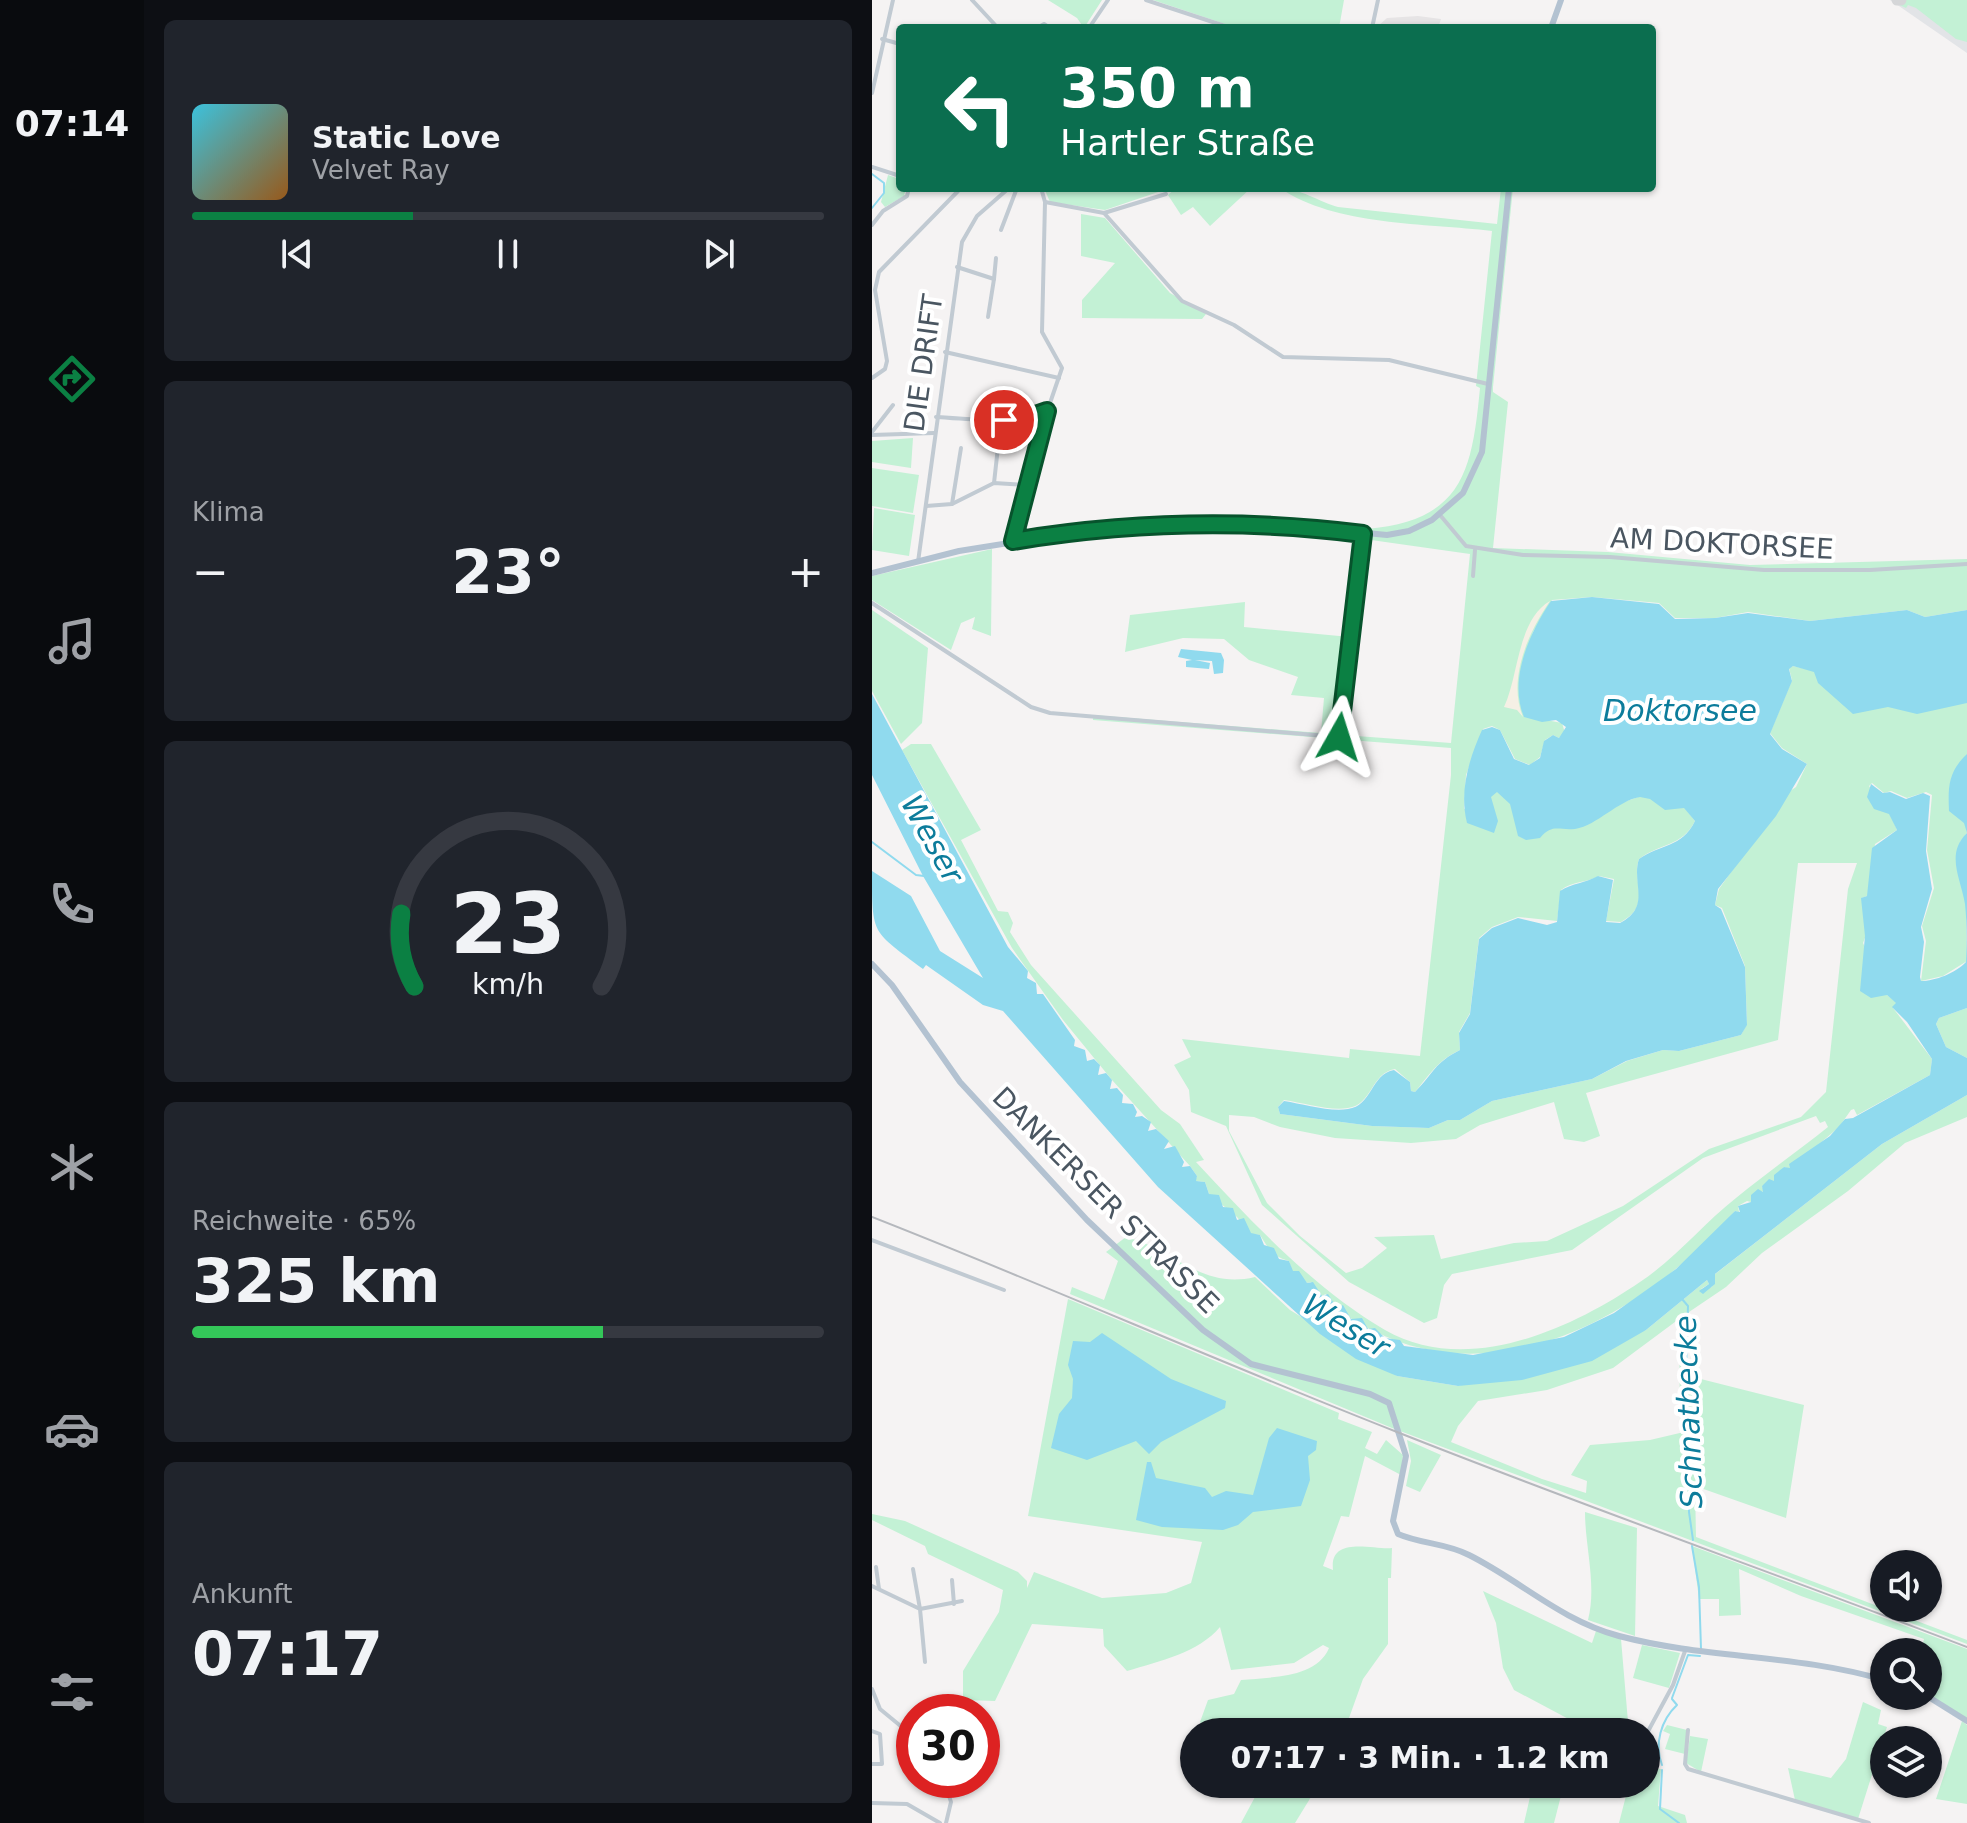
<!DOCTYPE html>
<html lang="de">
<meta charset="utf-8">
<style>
body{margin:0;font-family:"DejaVu Sans",sans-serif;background:#20242c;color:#f1f3f6;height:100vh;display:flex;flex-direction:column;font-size:30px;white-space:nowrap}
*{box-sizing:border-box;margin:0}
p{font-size:26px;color:#9ea1a6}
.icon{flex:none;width:44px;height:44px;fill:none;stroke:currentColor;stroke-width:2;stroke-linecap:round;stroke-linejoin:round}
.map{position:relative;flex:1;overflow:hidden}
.details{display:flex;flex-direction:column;gap:20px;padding:20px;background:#0d0f14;width:728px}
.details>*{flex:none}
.guide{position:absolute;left:24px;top:24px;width:760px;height:168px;border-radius:8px;box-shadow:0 2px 6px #0004;background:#0b6e4f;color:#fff;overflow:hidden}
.buttons{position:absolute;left:998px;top:1550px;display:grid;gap:16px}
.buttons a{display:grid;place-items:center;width:72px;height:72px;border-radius:50%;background:#171b24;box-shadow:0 2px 6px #0004;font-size:40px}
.speed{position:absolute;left:24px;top:1694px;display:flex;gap:16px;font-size:40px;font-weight:700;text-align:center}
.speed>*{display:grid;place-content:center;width:104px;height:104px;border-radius:50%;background:#171b24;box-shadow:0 2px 6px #0004;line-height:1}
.speed .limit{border:12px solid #d22;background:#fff;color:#111}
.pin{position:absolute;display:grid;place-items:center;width:68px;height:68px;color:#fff;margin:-34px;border:4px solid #fff;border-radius:50%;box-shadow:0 2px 8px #0007}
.me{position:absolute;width:88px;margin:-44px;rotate:6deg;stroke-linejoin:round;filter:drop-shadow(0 0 6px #0008)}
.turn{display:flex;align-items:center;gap:28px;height:168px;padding:0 32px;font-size:36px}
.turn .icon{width:104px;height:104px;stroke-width:2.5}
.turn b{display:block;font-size:56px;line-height:68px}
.big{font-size:60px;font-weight:700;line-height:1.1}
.details .card{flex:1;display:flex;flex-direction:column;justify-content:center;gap:12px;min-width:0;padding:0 28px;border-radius:12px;background:#20242c}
.details .dial{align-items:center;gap:0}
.dial svg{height:208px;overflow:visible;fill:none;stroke:#363941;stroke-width:7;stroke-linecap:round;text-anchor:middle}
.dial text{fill:#f1f3f6;stroke:none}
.song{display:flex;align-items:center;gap:24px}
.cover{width:96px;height:96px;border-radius:12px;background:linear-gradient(135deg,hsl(190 70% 55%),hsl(30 70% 35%))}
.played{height:8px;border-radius:4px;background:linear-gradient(90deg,#0b8043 35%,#363941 35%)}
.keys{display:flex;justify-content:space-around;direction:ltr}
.heat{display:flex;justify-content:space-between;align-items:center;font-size:44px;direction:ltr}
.charge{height:12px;border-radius:6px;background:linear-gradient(90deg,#34c759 65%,#363941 0)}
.trip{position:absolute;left:308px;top:1718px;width:480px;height:80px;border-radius:40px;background:#171b24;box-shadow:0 2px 6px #0004;font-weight:700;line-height:80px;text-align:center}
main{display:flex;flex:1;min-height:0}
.dock{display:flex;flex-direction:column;width:144px;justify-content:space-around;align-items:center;background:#090b0e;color:#9ea1a6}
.dock .icon{width:56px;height:56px}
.dock .active{color:#0b8043}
.dock b{font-size:36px;color:#f1f3f6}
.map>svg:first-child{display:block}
.education{fill:#e6e4e5}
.airport{fill:#e2e4e7}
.green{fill:#c3f1d5;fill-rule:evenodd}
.sand{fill:#f5f0e5}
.water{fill:#90daee}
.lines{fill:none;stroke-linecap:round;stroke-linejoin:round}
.stream{stroke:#90daee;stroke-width:2}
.taxiway{stroke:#d5d6d8;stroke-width:11}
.minor{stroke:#c1cad2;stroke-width:4}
.major{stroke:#b3c2d1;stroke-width:6}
.rail{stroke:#b5b8bd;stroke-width:2}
.route-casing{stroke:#07532c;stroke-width:20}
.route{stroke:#0b8043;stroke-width:14}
.labels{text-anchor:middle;stroke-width:8;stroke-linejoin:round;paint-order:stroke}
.street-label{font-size:28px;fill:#4a5661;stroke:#fff}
.water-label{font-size:30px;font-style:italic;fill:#0c7c9b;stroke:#fff}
</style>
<main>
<nav class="dock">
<b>07:14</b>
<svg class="icon active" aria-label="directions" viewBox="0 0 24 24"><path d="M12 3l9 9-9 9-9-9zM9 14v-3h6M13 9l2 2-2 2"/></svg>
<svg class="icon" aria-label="music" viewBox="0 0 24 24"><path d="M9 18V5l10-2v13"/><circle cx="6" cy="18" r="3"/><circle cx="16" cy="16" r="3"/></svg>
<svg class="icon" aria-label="phone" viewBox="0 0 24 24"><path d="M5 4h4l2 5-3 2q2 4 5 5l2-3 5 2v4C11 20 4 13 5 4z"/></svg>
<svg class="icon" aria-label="climate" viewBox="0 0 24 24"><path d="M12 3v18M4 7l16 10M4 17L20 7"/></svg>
<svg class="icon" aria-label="car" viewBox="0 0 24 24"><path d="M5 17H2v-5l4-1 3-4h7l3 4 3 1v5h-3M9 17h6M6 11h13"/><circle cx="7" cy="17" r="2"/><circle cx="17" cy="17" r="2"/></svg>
<svg class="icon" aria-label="filters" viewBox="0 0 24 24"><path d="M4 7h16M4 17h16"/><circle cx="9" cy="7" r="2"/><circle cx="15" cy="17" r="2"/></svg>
</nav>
<section class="details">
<div class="card">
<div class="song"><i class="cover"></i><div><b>Static Love</b><p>Velvet Ray</p></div></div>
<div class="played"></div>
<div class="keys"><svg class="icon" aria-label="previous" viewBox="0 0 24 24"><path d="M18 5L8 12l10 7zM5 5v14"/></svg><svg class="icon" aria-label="pause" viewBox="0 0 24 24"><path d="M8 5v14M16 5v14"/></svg><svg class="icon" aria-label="next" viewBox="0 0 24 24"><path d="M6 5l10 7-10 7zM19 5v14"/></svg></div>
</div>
<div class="card"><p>Klima</p>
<div class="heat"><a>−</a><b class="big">23°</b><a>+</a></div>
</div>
<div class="card dial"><svg viewBox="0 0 100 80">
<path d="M14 69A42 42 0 1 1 86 69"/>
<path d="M14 69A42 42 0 0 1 9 41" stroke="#0b8043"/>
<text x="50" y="56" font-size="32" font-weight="700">23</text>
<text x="50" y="72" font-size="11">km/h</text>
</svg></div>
<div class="card"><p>Reichweite · 65%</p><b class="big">325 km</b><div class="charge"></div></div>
<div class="card"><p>Ankunft</p><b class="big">07:17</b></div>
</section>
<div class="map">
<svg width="1095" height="1823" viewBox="0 0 1095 1823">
<rect width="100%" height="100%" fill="#f5f3f3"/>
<polygon class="education" points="546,16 569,19 566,28 504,28 515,18"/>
<polygon class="airport" points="1018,0 1095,0 1095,53 1024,4"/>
<g class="green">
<polygon points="176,0 230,0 212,28 205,18"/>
<polygon points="281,0 472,0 467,28 365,28"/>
<polygon points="1031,0 1095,0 1095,42 1084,39 1044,8 1036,5 1034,8 1021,2 1028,4"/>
<polygon points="16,175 27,179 28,188 34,188 32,196 13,207 9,202"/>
<polygon points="172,188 298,188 233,210 178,202"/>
<polygon points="304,188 379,188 338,226 321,207 309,215 296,195"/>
<path d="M408 188C427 188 448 202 466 207L625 224 629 188H641L621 387V392L636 402 621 548 736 552 878 565 1095 559V610L1053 617 1035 610 938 621 876 612 843 618H803L787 603 720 597 680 600 661 632 649 671 674 720 690 723 693 733 687 738 681 735 673 740 668 757 658 765 643 759 628 730 620 726 611 729 594 775 592 809 626 790 675 829 769 796 812 807 823 821C810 847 788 843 767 859 759 882 781 905 749 922L734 921 742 879 727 876C713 883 701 881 689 890L685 921 646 917 620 927 607 938 598 1013 587 1032 588 1050C566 1060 558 1074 543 1092L539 1091 538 1082 523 1069C499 1073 500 1105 476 1108 457 1111 432 1103 412 1100L406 1107 408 1114 500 1126 557 1128 576 1120H588L620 1101 720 1079 755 1061 791 1050 807 1051 869 1035 875 1024 873 966 850 908 843 905 847 889 915 793 924 787 935 764 910 748 898 733 920 680 917 668 921 666 942 671 1017 707 1095 702V754L1086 817 1093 822 1095 833 1088 842 1094 902 1095 961 1071 976 1049 981 1054 941 1050 926 1062 888 1055 850 1060 795 1054 792 1035 798 1019 791 1012 793 1000 783 997 786 1018 813 1025 830 1003 844 997 895 990 898 994 935 991 943 1015 995 1025 1003 1021 1008 1060 1059 1058 1075 985 1115 982 1109 979 1110 967 1127 918 1169 912 1167 902 1182 890 1186 892 1191 879 1197V1202L875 1201 866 1206 867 1212 863 1211C777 1311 631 1396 502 1331 482 1322 467 1312 454 1294L449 1296 439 1282 435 1283 420 1271 417 1261C401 1257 396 1248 388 1235L379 1234 365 1217 337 1194 333 1182 323 1181 325 1176 318 1166 240 1080 191 1020 140 948 30 750 39 744H59L109 830 89 840 126 911 136 912 141 923 138 932 159 965 289 1110 308 1124 332 1160 324 1162C379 1221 441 1288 513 1330 595 1377 699 1329 768 1282 804 1258 831 1224 864 1198 894 1173 926 1151 956 1127L953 1121 948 1123 944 1116 831 1158 700 1250 580 1274 572 1285 565 1318 552 1323 477 1282 390 1205 354 1126 319 1112 317 1090 302 1065 319 1057 310 1039 477 1058 478 1049 548 1056 579 775V748L221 720V715L449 733 452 698 419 695 426 677 377 660 352 639 311 638 253 652 258 615 373 602 372 627 478 637 466 729 471 735 579 743 598 554 492 539 494 529C591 521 600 471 608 388L604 386 620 231C554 223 463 226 408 188ZM926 863H985L976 889 954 1092 929 1117 837 1149 751 1206 675 1241 642 1243 569 1259 562 1235 502 1237 515 1248 490 1268 474 1273 428 1236 395 1203 357 1131V1115L382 1117 408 1127 463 1138 539 1143 584 1139 608 1125 682 1102 692 1139 712 1142 728 1136 714 1093 906 1040Z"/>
<polygon points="209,214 233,218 298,293 334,314 330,319 210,318 210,300 243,263 209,256"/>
<polygon points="41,438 39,468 0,462 0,441"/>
<polygon points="0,468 47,475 41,513 0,506"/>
<polygon points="2,508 43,515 37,556 0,550"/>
<polygon points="120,549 119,636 100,629 103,617 89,623 79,650 0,600 0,576"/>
<polygon points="0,610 56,648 50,723 29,744 0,691"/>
<polygon points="1095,1008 1095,1058 1074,1047 1064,1024 1067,1018"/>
<path d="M1095 1095V1117L1033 1143 976 1191 890 1253 854 1287 817 1312 813 1321V1375L932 1405 914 1518 823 1486 824 1537 1095 1640V1644L520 1428 198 1294 200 1287 232 1300 246 1261 234 1252 254 1237C302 1249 329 1290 383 1277L418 1310 525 1376 586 1386 774 1330 835 1280 837 1284 829 1289 840 1287 842 1275 1010 1144ZM807 1319 808 1425 812 1432 778 1440 718 1445 699 1475 715 1481 714 1493 670 1479 579 1442 586 1426 606 1401 675 1390 741 1368Z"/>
<path d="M196 1299 467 1413 466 1419 500 1432 493 1448 505 1454 514 1440 531 1455 529 1475 493 1456 477 1517 469 1516 451 1566 461 1570C457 1535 501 1550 520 1548L519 1578H516V1644L491 1679 472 1732H335L328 1722 336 1700 362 1694 369 1680C397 1677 444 1679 457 1648L451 1645 422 1663 359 1670 348 1627C326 1653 288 1661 255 1671L232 1646 231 1629 160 1624 123 1701 91 1700V1671L127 1612 131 1590 56 1554 53 1546 0 1520V1514L33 1521 146 1572 155 1581V1588L162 1572 230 1598 294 1593 319 1583 330 1542 156 1516Z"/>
<polygon points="535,1440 569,1455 548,1492 534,1486 539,1461"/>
<path d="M713 1512 765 1528 763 1636 716 1620C725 1585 713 1547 713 1512Z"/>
<polygon points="820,1546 1095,1649 1095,1719 1056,1694 1056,1652 1049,1652 1052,1639 929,1596 867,1569 869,1615 847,1616 847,1599 827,1599"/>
<polygon points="611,1591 720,1643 724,1631 749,1639 756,1722 751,1732 721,1732 642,1690 631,1668 624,1623"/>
<polygon points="770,1645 808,1653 797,1688 761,1678"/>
<polygon points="991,1702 1009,1710 1006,1724 1015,1727 986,1819 923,1800 916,1768 959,1778 974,1759"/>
<polygon points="1090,1721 1095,1725 1095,1804 1064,1799"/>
<polygon points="795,1725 815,1730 813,1754 793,1749 798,1734 791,1731"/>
<polygon points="818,1736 836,1739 829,1772 814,1763"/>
<polygon points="774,1746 777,1768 789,1769 786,1806 813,1815 815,1823 747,1823 757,1784 774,1784"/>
<polygon points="390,1784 447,1784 423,1823 369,1823"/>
<polygon points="661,1784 692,1784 682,1823 652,1823"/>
</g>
<path class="sand" d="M678 601C657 631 635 679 651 717L645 710 632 707C647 676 645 620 678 601Z"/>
<g class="water">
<path d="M720 597 787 604 803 619 843 618 876 613 938 621 1035 610 1053 617 1095 610V703L1045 714 1016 707 981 714 946 683 942 672 921 666 917 669 920 681 898 734 910 749 935 764 904 816 846 889 843 905 849 909 873 967 875 1025 869 1035 807 1051 791 1050 754 1061 720 1079 620 1101 588 1120H576L557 1128 500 1126 408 1114 406 1107 412 1101C431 1104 457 1112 476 1109 500 1106 499 1074 522 1070L538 1082 539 1091 543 1092C562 1073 562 1063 588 1050L587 1033 598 1014 607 939 620 928 646 918 675 925 685 922 688 891C701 883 713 883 726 876L741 880 734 922 748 923C780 906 759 883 767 859 788 844 810 848 823 821L812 808 793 810 778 799 768 797C745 801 726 825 703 829 687 831 681 823 668 838L654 840 646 836 638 804 625 792 619 797 626 821 622 833 595 823C587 791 597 759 610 730L620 727 628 730 642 759 657 765 668 758 672 741 681 735 687 738 694 727 684 720 670 722 652 717C636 679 658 632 679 601Z"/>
<polygon points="309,649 349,653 352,660 351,673 342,674 340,661 323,660 338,663 337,669 314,667 314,661 320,660 306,657"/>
<path d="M0 694 136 947 156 971 155 978 164 983 165 994H171L203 1040 202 1046 213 1050 215 1061 222 1059 228 1065 226 1075 234 1073 240 1080 238 1089 245 1088 251 1095 250 1103 261 1104 265 1112 263 1117 270 1116 279 1122 276 1131 284 1129 297 1141 292 1149 303 1146 312 1162 310 1167 318 1166 325 1176 324 1181 333 1182 337 1194 347 1195 351 1207 361 1208 365 1220 372 1218 379 1233 388 1235 392 1245 402 1248 407 1259 417 1261 421 1271H427L435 1283 441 1282 450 1296 456 1294 465 1308 471 1305 479 1319 490 1318 496 1329 503 1328 513 1338 528 1340 532 1346 601 1355 692 1337 742 1313 804 1269 863 1211 868 1212 866 1206 879 1202V1195L886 1189 891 1192 890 1186 897 1179 902 1181V1175L912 1167 918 1168 917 1164 958 1136 973 1119 981 1118 1058 1075 1060 1059 1035 1022 1020 1007 1024 1003 1015 995 999 998 988 991 993 936 989 898 995 896 1000 848 1025 830 1017 814 1002 809 995 797 999 784 1011 793 1018 792 1034 799 1051 793 1058 796 1054 851 1060 889 1049 927 1052 942 1048 977 1049 981C1063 981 1084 973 1094 962 1095 944 1095 923 1093 904 1089 879 1073 854 1095 833L1092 823 1077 811C1076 787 1076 772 1095 754V1008L1067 1018 1064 1024 1074 1047 1095 1058V1095L1010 1144 843 1274V1284L831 1294 827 1291 837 1284 835 1280 774 1330 720 1361 650 1380 586 1386 525 1376 484 1359 448 1334 286 1187 131 1011 111 1005 54 965 51 969C0 930 0 937 0 871L39 896 68 951 111 978 51 876 0 775Z"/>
<polygon points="230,1333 299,1379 354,1401 353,1408 289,1442 277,1454 264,1441 215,1460 179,1448 187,1414 200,1398 201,1379 196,1365 201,1341 218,1342"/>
<polygon points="405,1428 445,1441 444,1450 436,1456 438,1480 429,1506 381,1512 366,1525 351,1530 290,1527 264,1520 275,1462 279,1462 284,1478 333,1488 340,1497 354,1491 381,1495 397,1438"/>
</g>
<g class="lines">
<g class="stream">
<polyline points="0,174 12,183 12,193 0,208"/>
<polyline points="0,842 44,875 52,876"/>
<polyline points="810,1299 816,1306 812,1429 817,1435 817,1512 821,1540"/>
<polyline points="820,1546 827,1587 829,1649"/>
<polyline points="800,1698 816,1655 828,1656"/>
<path d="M790 1765C782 1744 789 1720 805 1705L800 1699"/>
<polyline points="790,1770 788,1809 807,1823"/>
</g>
<polyline class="taxiway" points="1025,0 1029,0"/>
<g class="minor">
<polyline points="100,0 126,28"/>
<polyline points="274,0 359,28"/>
<polyline points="165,28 172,24 178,28"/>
<polyline points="217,28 236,0"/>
<polyline points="500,28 506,0"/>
<polyline points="10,39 28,44"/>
<polyline points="0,93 21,0"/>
<polyline points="0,167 28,176"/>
<polyline points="169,188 173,202 232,213 310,301 362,325 411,357 517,360 616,384"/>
<polyline points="232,213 294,194"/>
<polyline points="0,225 11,211 35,196 37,188"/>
<polyline points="129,230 145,188"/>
<polyline points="85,267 122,279 116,317"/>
<polyline points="122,279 124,258"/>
<polyline points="73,352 187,378"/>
<polyline points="0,378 13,369 15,361 3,290 7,272 89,188"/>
<path d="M64 417C102 420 138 423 175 411"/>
<polyline points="0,432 21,405"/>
<polyline points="0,435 62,433"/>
<polyline points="122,483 126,447"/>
<polyline points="80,504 89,448"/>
<polyline points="54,506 80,504 122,483 154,485"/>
<polyline points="568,515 594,546 651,555 738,557 892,570 998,570 1095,564"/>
<polyline points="141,541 165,441 190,368 170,332 173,202"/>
<polyline points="46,562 90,242 105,216 137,188"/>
<polyline points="601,576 603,550"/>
<polyline points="0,603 159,707 178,713 467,737 491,534"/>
<polyline points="0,1240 132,1290"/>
<polyline points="4,1567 7,1589"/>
<polyline points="41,1569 48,1609 90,1601"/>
<polyline points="80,1580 82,1604"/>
<polyline points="0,1586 48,1609 53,1662"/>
<polyline points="0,1689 8,1709 42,1737"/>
<polyline points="816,1730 813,1764 816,1769 997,1823"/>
<polyline points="0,1731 8,1734 10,1764 0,1764"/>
<polyline points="774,1735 801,1685 813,1651"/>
<polyline points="72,1780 79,1802 74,1823"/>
<polyline points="0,1803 35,1804 68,1823"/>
</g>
<g class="major">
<polyline points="679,28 689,0"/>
<polyline points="0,573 87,551 174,537 327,524 432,527 515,535 537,531 560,520 591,493 610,452 637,188"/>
<path d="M0 964 20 985 88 1082 215 1220 331 1330 379 1364 498 1394 517 1403 534 1456 521 1521 526 1534C549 1544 574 1543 597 1555 649 1581 688 1620 747 1636 834 1659 925 1654 1012 1680"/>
<polyline points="1055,1696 1095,1721"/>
</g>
<path class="rail" d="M0 1217C176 1286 349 1363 525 1432 714 1507 905 1574 1095 1647"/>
</g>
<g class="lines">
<g class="route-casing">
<path id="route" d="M132 420 152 419 175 411 141 541C256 522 375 519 491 534L467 737"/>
</g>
<use href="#route" class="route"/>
</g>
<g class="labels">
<g class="street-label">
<text transform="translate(51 363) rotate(-82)" y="10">DIE DRIFT</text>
<text transform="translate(850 543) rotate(3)" y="10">AM DOKTORSEE</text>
<text transform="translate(234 1200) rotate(45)" y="10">DANKERSER STRASSE</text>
</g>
<g class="water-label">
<text x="808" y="721">Doktorsee</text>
<text transform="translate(60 839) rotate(61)" y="10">Weser</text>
<text transform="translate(474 1326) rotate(31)" y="10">Weser</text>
<text transform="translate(817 1412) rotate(-92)" y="10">Schnatbecke</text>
</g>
</g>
</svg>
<div class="buttons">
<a><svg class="icon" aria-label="sound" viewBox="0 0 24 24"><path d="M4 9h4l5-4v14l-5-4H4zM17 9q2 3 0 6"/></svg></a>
<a><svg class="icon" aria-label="search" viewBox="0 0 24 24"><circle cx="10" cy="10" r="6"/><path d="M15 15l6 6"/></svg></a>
<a><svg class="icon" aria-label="layers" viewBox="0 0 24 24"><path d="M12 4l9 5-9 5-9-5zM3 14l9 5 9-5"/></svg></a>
</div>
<div class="speed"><div class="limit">30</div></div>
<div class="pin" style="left:132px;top:420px;background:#d93025"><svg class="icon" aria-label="arrive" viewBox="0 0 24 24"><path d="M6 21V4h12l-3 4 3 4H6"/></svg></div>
<svg class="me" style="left:467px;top:737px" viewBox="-20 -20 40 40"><path d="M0-17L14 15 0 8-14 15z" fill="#0b8043" stroke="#fff" stroke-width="4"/></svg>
<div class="trip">07:17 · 3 Min. · 1.2 km</div>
<div class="guide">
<div class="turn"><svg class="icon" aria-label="left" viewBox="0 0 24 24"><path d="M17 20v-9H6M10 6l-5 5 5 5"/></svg><div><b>350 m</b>Hartler Straße</div></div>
</div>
</div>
</main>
